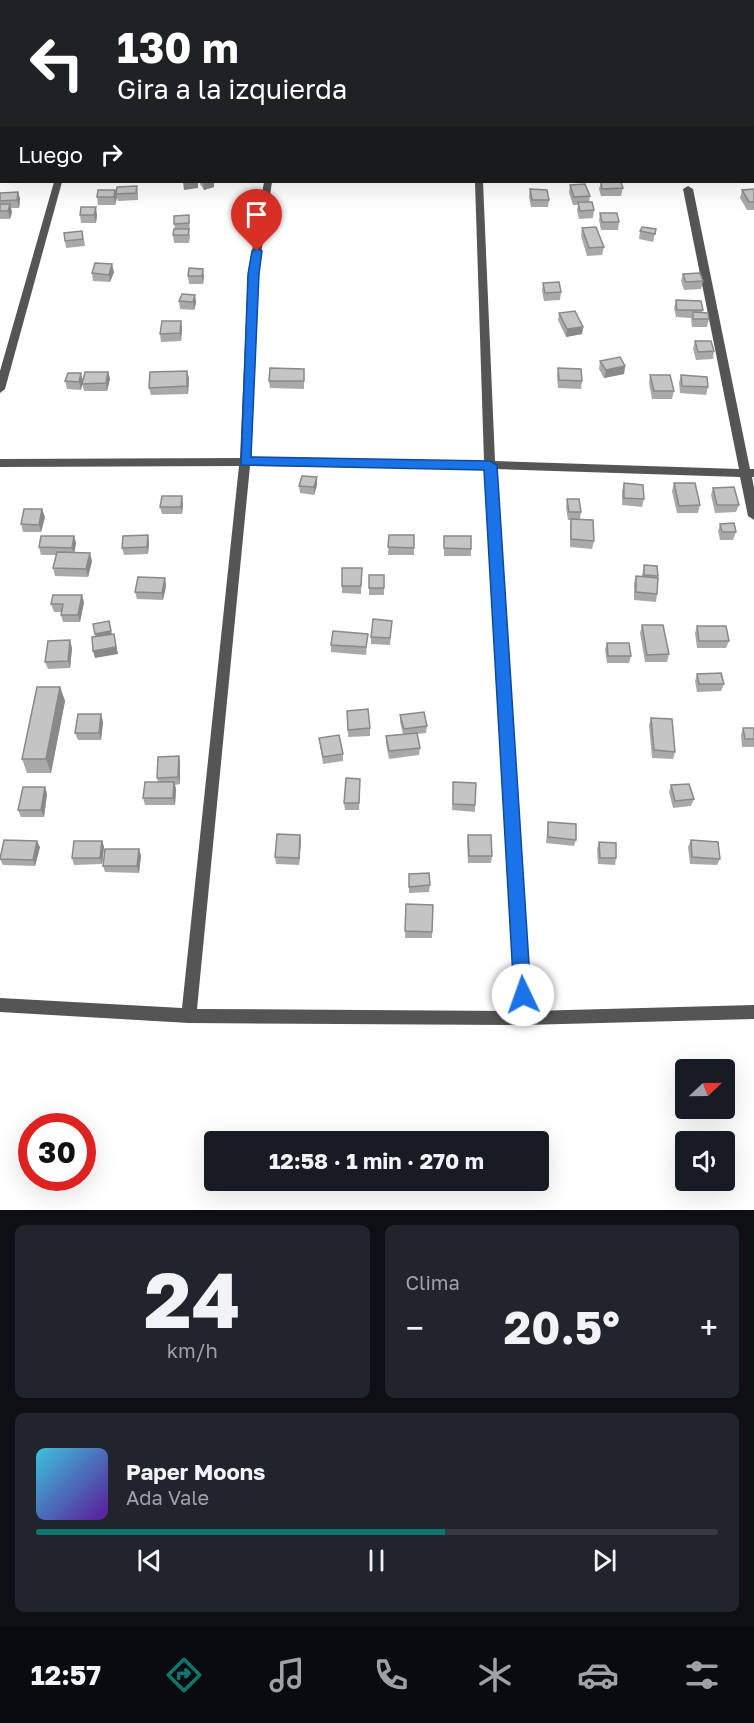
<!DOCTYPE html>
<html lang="es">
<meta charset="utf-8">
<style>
body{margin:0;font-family:"Golos Text",sans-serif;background:#20242c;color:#f1f3f6;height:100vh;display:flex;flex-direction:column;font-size:22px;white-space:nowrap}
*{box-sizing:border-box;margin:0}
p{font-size:20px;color:#9ea1a6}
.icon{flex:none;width:33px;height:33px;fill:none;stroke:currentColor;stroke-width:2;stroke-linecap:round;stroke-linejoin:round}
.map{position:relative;height:1210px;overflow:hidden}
.panel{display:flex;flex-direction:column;gap:15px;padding:15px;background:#0d0f14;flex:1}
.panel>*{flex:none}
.top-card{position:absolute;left:0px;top:0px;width:754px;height:183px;box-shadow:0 6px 24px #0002;background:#202124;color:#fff;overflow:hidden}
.needle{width:39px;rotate:68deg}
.fabs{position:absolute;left:675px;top:1059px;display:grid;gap:12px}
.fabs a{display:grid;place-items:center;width:60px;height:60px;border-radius:6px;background:#171b24;box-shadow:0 6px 24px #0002;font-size:30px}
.speed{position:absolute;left:18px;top:1113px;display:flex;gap:12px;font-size:30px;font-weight:700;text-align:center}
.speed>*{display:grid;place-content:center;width:78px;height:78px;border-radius:50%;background:#171b24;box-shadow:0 6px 24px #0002;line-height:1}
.speed .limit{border:9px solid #d22;background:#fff;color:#111}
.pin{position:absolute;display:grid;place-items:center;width:51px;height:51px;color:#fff;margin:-62px -26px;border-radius:50% 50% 50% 0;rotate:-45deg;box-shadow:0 0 6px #0007}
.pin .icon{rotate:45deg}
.me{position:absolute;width:66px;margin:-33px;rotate:357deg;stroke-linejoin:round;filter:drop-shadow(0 0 4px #0008)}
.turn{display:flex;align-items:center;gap:21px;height:126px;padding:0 18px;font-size:27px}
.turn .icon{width:78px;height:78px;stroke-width:2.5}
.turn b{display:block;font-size:42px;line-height:51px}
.then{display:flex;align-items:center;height:57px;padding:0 18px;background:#0003;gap:12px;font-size:22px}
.big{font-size:45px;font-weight:700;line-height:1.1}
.panel .card{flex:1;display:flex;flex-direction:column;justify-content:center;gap:9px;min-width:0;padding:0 21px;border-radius:9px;background:#20242c}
.panel .dial{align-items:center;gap:0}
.dial b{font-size:78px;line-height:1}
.song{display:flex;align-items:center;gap:18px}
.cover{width:72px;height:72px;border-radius:9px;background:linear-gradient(135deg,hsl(190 70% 55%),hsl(270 70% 35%))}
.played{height:6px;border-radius:3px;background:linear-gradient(90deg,#0f766e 60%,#363941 60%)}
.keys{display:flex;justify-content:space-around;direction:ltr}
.heat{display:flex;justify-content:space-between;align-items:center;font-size:33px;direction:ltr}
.panel .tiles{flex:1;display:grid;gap:15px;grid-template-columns:1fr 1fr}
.card:last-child{grid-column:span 2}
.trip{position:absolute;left:204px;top:1131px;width:345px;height:60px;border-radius:6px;background:#171b24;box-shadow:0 6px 24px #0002;font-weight:700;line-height:60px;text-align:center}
.tabs{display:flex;height:96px;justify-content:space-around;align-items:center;background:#090b0e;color:#9ea1a6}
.tabs .icon{width:42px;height:42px}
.tabs .active{color:#0f766e}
.tabs b{font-size:27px;color:#f1f3f6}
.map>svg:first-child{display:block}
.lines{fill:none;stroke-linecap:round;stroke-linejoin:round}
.minor{fill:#555;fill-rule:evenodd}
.wall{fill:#a9a9a9}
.shaded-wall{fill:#898989}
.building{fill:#c4c4c4;stroke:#898989;stroke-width:1.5}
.route{fill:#1a73e8;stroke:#114b97;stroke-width:1.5}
</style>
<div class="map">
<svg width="754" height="1210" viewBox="0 0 754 1210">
<rect width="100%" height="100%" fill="#fff"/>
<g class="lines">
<g class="minor">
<rect x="106" y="0" width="8" height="2"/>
<rect x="281" y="0" width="8" height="2"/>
<rect x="467" y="0" width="8" height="2"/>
<rect x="638" y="0" width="8" height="2"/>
<rect x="0" y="141" width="2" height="6"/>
<polygon points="54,182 62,182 5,389 0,393 0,371"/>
<path d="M264 182H272L258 274 251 458 484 461 475 182H483L495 461 739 469 683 189 688 186 693 189 750 469H754V477H752L754 488V520L748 516 740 477 496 469 531 1011 754 1005V1019L524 1025 189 1023 0 1012V998L182 1008 239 466 0 467V459L240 458 248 274ZM250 466 485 469 516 1011 197 1009Z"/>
</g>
</g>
<g class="wall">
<rect x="244" y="0" width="16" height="2"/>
<rect x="0" y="32" width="2" height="22"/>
<polygon points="200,182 214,182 214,187 204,190 200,184"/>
<polygon points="601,182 623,188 621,196 601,196 599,189"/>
<polygon points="570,185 590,196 589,202 594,210 593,218 579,219 577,210 578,205 573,205 569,193"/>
<polygon points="137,186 138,194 138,200 118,201 116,194"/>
<polygon points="530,189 549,200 548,207 531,207 529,197"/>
<polygon points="754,189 754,210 747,210 740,198 742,190"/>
<polygon points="115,190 117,197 115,205 98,205 97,197"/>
<polygon points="18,192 20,199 19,208 11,208 12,212 10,219 0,219 0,193"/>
<polygon points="600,213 619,222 618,230 601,230 599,220"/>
<polygon points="80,215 97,215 96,223 81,223"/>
<polygon points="189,215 190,231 189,231 190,236 189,243 174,243 173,235 175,229 174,224"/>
<polygon points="582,228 604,247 602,255 587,256 581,236"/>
<polygon points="656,229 653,242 639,239 640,231"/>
<polygon points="84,239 85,246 66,248 65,241"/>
<polygon points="114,272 110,282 93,281 92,273"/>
<polygon points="683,274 703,281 701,289 684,290 681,281"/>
<polygon points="188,276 204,276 203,284 189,284"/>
<polygon points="543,283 561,292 560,300 544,301 542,291"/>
<polygon points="195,295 196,303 194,310 180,309 179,301"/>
<polygon points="676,300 703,310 702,313 709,319 707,327 692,327 691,318 676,317 674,308"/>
<polygon points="559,313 583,327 582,334 566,337 558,320"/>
<polygon points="181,321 182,329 181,341 161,342 160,334"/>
<polygon points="695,341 714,351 713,359 696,360 693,349"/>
<polygon points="600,361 625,366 624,374 604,378 599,369"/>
<polygon points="558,368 582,381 581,389 558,388 557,376"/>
<polygon points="304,369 304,389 270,388 269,381"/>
<polygon points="108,372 110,379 107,391 84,391 82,384 81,390 67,389 65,381 83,380"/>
<polygon points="650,375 674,391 672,399 652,399 649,383"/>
<polygon points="681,375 708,387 706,395 680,393 679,383"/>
<polygon points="189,378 188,394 151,395 149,388"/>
<polygon points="624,483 644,499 642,507 622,505 622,491"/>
<polygon points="674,483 700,505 698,513 677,513 672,491"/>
<polygon points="317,485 314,495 300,493 299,486"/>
<polygon points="713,488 739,505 736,512 715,513 711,495"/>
<polygon points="567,499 581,512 580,519 594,541 592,549 570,547 570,526 571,520 568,520 566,507"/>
<polygon points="183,504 182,514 162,514 160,507"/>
<polygon points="45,517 41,532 23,532 21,524"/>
<polygon points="720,524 736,532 733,540 720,540 718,531"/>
<polygon points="148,535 149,543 148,554 124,555 122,548"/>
<polygon points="389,535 414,535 414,555 388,555"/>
<polygon points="74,536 76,543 74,553 92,561 88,577 55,576 53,568 56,555 41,555 39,547"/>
<polygon points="444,536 471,549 471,556 444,556"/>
<polygon points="644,565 658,576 657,594 656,602 634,600 634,583 636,576 642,576"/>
<polygon points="342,568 362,568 361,594 342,593"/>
<rect x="369" y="575" width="15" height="20"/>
<polygon points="165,578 166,586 163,600 137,599 135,592"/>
<polygon points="84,602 80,622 63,622 61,615 62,612 54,612 51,604"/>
<polygon points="392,621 390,645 371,644 371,637"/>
<polygon points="642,625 669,654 667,662 645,662 640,633"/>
<polygon points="697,626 729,641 726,648 697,648 695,633"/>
<polygon points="368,634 366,655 331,652 331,645"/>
<polygon points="607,643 631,656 629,663 607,663 605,650"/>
<polygon points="72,648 70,668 48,669 45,662"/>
<polygon points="697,674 724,684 721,691 697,692 695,681"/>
<polygon points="60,687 65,701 51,773 27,773 22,759"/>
<polygon points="347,711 370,728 370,736 348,737"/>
<polygon points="400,715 427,726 426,733 417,734 420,748 419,755 389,759 386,743 386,736 403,734 400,722"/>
<polygon points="651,718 675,752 673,759 652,758 649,725"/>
<polygon points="103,722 101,740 78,740 75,733"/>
<polygon points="743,728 754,728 754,747 742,747 741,735"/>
<polygon points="319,738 343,754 343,761 323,764"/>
<polygon points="179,756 180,763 180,784 175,785 176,789 175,805 145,805 143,798 158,782 157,778"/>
<polygon points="453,782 475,805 475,812 452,810"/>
<polygon points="671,785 694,799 691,806 673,808 669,792"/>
<polygon points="360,786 359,810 345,810 344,803"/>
<polygon points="45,787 47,794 44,817 21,817 18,810"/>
<polygon points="548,822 576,840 574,846 546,843"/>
<polygon points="300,835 301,841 299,865 276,864 275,857"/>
<polygon points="468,835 492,856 491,863 468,863 467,842"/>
<polygon points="691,840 720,859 717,865 690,864 688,847"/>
<polygon points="102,841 104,847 102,864 74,865 72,858"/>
<polygon points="599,842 616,858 615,865 598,864 597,849"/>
<polygon points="40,847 35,866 3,865 0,859"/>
<polygon points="139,849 141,856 139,873 105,872 103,866"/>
<polygon points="409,874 430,885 429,892 409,893"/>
<polygon points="406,904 433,905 432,938 405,938"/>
</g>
<g class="shaded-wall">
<polygon points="183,182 198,182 198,188 184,190"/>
<polygon points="203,182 214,182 214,187 204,190"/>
<polygon points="115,190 117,197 115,205 114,197"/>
<polygon points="18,192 20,199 19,208 17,200"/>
<polygon points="10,204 12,212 10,219 8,211"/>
<polygon points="96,207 97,215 96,223 94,215"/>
<polygon points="112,264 114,272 110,282 109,275"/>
<polygon points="203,269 204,276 203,284 202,276"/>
<polygon points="195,295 196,303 194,310 193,302"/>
<polygon points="181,321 182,329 181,341 180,333"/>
<polygon points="583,327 582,334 566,337 567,329"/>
<polygon points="625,366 624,374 604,378 606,370"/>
<polygon points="187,371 189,378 188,394 187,386"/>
<polygon points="108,372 110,379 107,391 106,383"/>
<polygon points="81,373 83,381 81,390 79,382"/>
<polygon points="317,477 317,485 314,495 314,487"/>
<polygon points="182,496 183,504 182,514 181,507"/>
<polygon points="42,509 45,517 41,532 39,525"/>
<polygon points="148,535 149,543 148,554 147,547"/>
<polygon points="74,536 76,543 74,555 72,548"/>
<polygon points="90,553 92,561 88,577 86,569"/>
<polygon points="165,578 166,586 163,600 162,593"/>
<polygon points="82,595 84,602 80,622 78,615"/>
<polygon points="109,621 113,639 97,642 95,634"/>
<polygon points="114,634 118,654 95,658 93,651"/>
<polygon points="70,640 72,648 70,668 68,661"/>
<polygon points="60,687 65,701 51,773 46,759"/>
<polygon points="101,714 103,722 101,740 99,733"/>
<polygon points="179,756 180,763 180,784 178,777"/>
<polygon points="174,782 176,789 175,805 173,798"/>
<polygon points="45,787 47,794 44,817 41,810"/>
<polygon points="300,835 301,841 299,865 299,858"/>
<polygon points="37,841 40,847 35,866 33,860"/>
<polygon points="102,841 104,847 102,864 100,858"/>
<polygon points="139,849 141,856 139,873 137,866"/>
</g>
<g class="building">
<rect x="180" y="0" width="12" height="2"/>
<rect x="365" y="0" width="15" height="2"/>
<polygon points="383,0 394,0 395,2 383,2"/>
<polygon points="620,0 632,0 632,2 619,2"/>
<polygon points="601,182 621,182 623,188 602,189"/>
<polygon points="585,184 590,196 574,197 570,185"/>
<polygon points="137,186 136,193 116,194 117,187"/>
<polygon points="530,189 547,190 549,200 532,200"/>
<polygon points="754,189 754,202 749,202 742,190"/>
<polygon points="98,190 115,190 114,197 97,197"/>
<polygon points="18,192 17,200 0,201 0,193"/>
<polygon points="578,202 592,202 594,210 580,211"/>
<polygon points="0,204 10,204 8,211 0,211"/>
<polygon points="81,207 96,207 94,215 80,215"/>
<polygon points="600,213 617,213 619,222 602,222"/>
<polygon points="189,215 189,223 174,224 174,216"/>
<polygon points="596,227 604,247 589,248 582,228"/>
<polygon points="642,227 656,229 655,234 640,231"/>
<polygon points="174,229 189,229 188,235 173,235"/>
<polygon points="82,231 83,239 65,241 64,233"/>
<polygon points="95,263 112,264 109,275 92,273"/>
<polygon points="189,268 203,269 202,276 188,276"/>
<polygon points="700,273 703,281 686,282 683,274"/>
<polygon points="559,282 561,292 545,293 543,283"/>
<polygon points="182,294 195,295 193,302 179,301"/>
<polygon points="676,300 701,301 703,310 677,310"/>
<polygon points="575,311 583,327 567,329 559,313"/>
<polygon points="693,312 708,313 709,319 693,319"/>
<polygon points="162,321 181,321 180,333 160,334"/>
<polygon points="695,341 711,341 714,351 698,352"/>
<polygon points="620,357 625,366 606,370 600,361"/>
<polygon points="270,368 304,369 304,381 269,381"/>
<polygon points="558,368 581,369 582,381 559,380"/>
<polygon points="187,371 187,386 149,388 150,372"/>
<polygon points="85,372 108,372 106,383 82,384"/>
<polygon points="68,373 81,373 79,382 65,381"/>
<polygon points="650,375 670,375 674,391 654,391"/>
<polygon points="681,375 707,377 708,387 682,386"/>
<polygon points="302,476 317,477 314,487 299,486"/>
<polygon points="624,483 643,485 644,499 624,498"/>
<polygon points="674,483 695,483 700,505 679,506"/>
<polygon points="734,487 739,505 717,505 713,488"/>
<polygon points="162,496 182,496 181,507 160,507"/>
<polygon points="567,499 579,499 581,512 569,512"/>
<polygon points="24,509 42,509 39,525 21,524"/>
<polygon points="571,519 593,520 594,541 571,539"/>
<polygon points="734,523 736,532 722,532 720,524"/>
<polygon points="148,535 147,547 122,548 123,536"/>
<polygon points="389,535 414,535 414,548 388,547"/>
<polygon points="41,536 74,536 72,548 39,547"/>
<polygon points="444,536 471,536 471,549 444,548"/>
<polygon points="57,552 90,553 86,569 53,568"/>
<polygon points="644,565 657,566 658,576 644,575"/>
<polygon points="342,568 362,568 361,586 342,586"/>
<rect x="369" y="575" width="15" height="13"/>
<polygon points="636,576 658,578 657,594 636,592"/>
<polygon points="138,577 165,578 162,593 135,592"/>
<polygon points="53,595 82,595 78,615 61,615 63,604 51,604"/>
<polygon points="373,619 392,621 390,638 371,637"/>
<polygon points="109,621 111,631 95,634 93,624"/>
<polygon points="642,625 663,625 669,654 647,655"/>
<polygon points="697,626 726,626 729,641 699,641"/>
<polygon points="333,631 368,634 366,647 331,645"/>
<polygon points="114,634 116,647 93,651 92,637"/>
<polygon points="70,640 68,661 45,662 48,641"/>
<polygon points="607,643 629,643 631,656 608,656"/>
<polygon points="721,673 724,684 699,684 697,674"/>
<polygon points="37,687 60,687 46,759 22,759"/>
<polygon points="368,709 370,728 348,730 347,711"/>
<polygon points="424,712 427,726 404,729 400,715"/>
<polygon points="78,714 101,714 99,733 75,733"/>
<polygon points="651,718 672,719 675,752 654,750"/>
<polygon points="743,728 754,728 754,739 745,739"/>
<polygon points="417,733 420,748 389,751 386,736"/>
<polygon points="339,735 343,754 323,757 319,738"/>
<polygon points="179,756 178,777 157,778 158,757"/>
<polygon points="346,778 360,779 359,803 344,803"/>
<polygon points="145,782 174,782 173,798 143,798"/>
<polygon points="453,782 476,783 475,805 453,804"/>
<polygon points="689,784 694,799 675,801 671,785"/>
<polygon points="23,787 45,787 41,810 18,810"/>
<polygon points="548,822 576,824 576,840 548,837"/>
<polygon points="277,834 300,835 299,858 275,857"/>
<polygon points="468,835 491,835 492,856 469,856"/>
<polygon points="4,840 37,841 33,860 0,859"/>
<polygon points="691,840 718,842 720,859 692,857"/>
<polygon points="74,841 102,841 100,858 72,858"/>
<polygon points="599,842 616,843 616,858 600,858"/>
<polygon points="105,849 139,849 137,866 103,866"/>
<polygon points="429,873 430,885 409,887 409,874"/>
<polygon points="406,904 433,905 432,932 405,931"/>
</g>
<polygon class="route" points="257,248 262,251 259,274 251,457 490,461 497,465 531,995 529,1001 523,1003 517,1001 514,995 484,470 241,465 248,274 252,251"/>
</svg>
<div class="fabs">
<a><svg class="needle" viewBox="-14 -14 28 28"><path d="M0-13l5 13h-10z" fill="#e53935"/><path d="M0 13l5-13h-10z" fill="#9ea1a6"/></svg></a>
<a><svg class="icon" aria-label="sound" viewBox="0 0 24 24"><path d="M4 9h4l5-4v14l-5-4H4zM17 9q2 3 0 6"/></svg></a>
</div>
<div class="speed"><div class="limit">30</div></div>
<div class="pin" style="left:257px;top:251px;background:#d93025"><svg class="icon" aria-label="arrive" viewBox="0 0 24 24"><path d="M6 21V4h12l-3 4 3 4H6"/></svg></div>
<svg class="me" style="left:523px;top:995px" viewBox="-20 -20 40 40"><circle r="19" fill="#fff"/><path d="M0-13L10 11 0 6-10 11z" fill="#1a73e8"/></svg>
<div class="trip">12:58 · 1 min · 270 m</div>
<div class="top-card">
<div class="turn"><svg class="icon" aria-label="left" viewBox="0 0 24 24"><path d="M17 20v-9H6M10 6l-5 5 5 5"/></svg><div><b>130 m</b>Gira a la izquierda</div></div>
<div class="then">Luego<svg class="icon" aria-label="right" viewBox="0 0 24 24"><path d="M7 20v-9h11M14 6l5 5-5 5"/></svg></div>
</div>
</div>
<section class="panel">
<div class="tiles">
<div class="card dial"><b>24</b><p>km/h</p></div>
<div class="card"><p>Clima</p>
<div class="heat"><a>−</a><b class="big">20.5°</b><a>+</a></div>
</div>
<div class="card">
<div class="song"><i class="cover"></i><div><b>Paper Moons</b><p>Ada Vale</p></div></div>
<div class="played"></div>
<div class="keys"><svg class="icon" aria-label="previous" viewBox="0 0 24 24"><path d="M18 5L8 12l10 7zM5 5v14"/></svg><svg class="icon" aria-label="pause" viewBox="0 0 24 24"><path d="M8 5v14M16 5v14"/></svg><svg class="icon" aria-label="next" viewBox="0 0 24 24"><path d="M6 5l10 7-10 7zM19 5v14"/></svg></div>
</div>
</div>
</section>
<nav class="tabs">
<b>12:57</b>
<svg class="icon active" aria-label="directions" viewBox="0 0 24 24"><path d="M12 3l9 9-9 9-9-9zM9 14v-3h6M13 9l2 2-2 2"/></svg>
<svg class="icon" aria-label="music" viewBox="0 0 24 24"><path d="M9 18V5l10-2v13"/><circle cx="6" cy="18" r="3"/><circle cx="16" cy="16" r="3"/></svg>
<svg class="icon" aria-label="phone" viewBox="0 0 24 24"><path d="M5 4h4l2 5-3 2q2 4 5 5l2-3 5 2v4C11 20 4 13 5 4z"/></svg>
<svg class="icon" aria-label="climate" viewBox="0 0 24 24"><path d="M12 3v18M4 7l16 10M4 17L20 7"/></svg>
<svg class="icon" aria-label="car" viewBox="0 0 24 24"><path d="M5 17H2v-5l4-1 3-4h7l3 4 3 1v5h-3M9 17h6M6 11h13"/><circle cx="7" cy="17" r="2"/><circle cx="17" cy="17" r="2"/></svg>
<svg class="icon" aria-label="filters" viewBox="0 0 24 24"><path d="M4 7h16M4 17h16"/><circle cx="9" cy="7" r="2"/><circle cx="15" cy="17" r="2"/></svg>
</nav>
